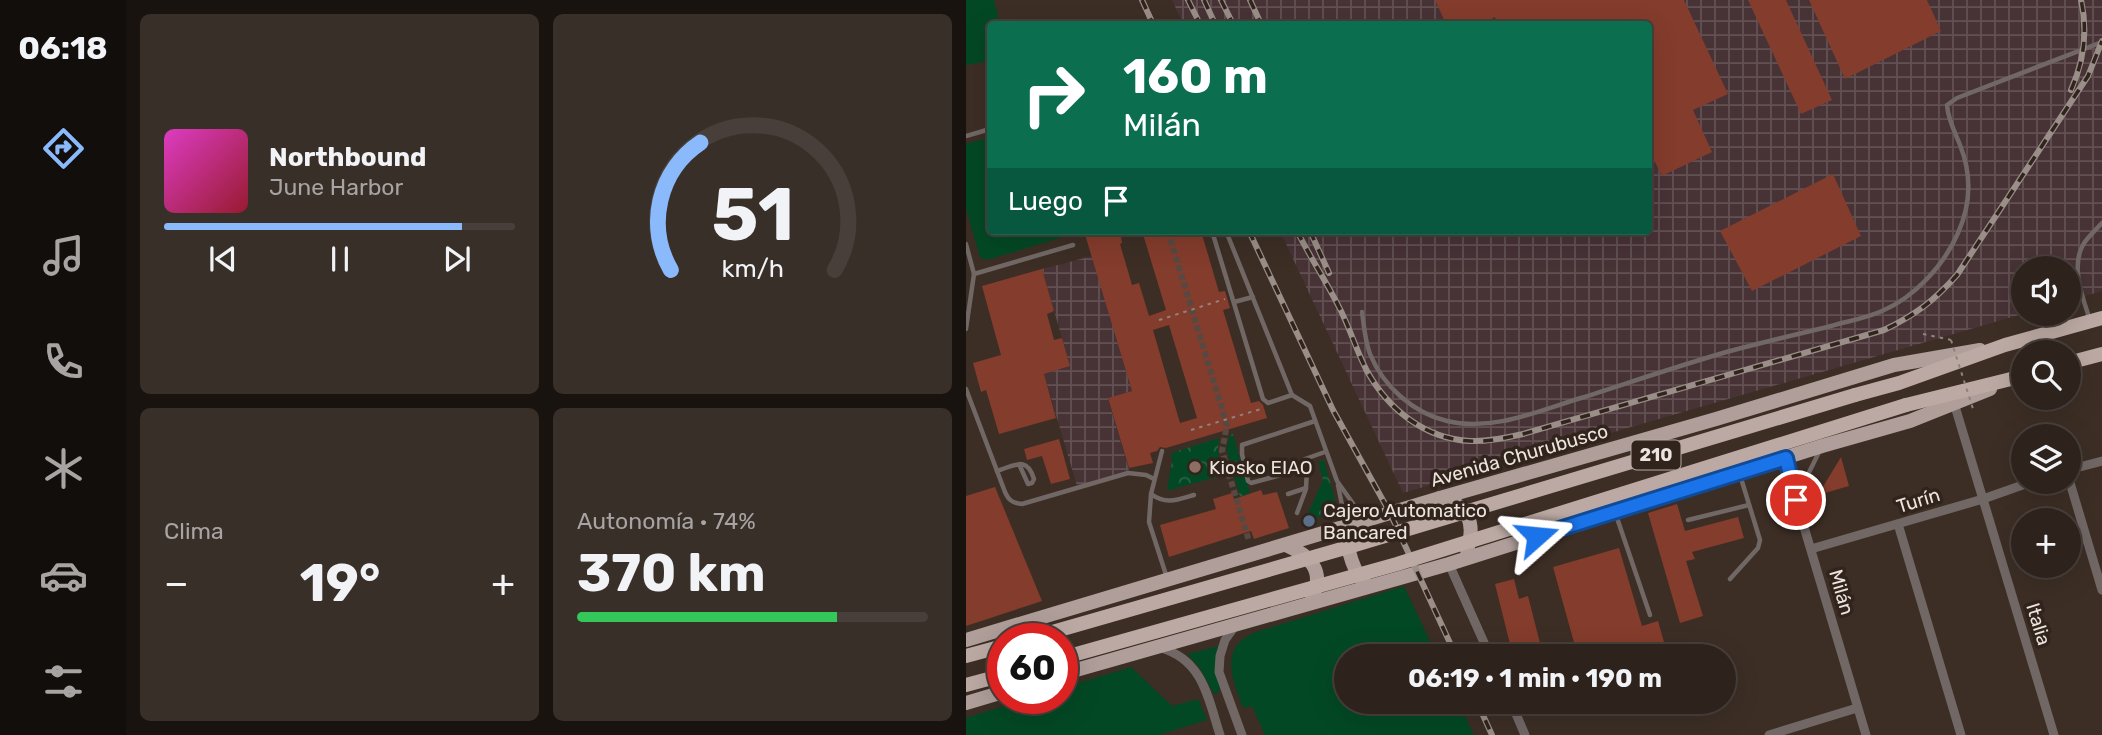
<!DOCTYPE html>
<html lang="es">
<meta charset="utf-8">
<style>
body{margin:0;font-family:Rubik,sans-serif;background:#392f29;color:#f1f3f6;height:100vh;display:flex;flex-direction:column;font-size:26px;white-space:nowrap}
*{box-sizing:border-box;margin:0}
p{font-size:23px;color:#a7a4a3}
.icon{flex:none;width:38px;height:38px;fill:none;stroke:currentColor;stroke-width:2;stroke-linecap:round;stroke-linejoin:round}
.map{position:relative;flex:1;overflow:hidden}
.drawer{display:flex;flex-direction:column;gap:14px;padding:14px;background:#19130f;width:840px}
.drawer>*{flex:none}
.guide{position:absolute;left:21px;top:21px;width:665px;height:214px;border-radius:7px;box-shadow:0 7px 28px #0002,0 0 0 2px #483f3b;background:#0b6e4f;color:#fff;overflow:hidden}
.buttons{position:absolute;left:1045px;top:256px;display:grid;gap:14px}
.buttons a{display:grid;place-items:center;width:70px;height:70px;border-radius:50%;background:#2d221c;box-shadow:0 7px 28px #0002,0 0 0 2px #483f3b;font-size:35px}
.speed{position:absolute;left:21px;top:623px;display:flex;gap:14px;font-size:35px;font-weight:700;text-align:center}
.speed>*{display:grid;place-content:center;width:91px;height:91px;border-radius:50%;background:#2d221c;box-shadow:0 7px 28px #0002,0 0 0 2px #483f3b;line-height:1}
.speed .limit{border:10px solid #d22;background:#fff;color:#111}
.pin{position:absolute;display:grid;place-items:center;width:60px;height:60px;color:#fff;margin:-30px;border:4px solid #fff;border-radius:50%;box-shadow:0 2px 7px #0007}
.me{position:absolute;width:77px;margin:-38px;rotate:72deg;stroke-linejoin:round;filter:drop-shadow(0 0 5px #0008)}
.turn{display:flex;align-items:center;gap:24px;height:147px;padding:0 21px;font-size:32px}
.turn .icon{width:91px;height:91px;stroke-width:2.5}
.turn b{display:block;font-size:49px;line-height:60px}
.then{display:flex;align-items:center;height:66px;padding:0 21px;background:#0003;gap:14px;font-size:26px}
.big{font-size:52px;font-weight:700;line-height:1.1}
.drawer .card{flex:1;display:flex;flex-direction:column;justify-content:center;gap:10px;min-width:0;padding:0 24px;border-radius:10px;background:#392f29}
.drawer .dial{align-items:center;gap:0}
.dial svg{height:182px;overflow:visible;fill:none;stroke:#483f3b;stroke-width:7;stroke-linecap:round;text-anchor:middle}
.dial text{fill:#f1f3f6;stroke:none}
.song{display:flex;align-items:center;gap:21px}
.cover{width:84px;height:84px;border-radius:10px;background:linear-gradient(135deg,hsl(310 70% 55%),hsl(350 70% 35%))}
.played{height:7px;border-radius:4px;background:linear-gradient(90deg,#8abafc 85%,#483f3b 85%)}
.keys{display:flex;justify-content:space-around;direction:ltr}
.heat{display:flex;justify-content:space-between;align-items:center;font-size:38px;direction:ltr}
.charge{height:10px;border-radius:5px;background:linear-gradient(90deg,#34c759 74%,#483f3b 0)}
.drawer .tiles{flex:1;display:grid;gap:14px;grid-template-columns:repeat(2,1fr)}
.trip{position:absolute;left:368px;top:644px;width:402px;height:70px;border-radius:35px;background:#2d221c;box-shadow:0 7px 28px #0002,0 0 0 2px #483f3b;font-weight:700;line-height:70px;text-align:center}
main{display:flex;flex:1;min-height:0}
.dock{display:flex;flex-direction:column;width:126px;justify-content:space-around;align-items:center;background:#120e0b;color:#a7a4a3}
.dock .icon{width:49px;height:49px}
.dock .on{color:#8abafc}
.dock b{font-size:32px;color:#f1f3f6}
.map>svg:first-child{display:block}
.industrial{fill:url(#industrial-grid)}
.green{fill:#034824}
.park{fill:url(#park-crowns)}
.building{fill:#843c2c;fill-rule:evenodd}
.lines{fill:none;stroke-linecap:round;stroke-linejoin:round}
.pedestrian-tunnel{stroke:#574941;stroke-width:6;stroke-dasharray:6 3;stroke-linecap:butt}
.path{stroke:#8f837c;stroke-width:2;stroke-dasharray:3.5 5;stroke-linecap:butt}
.service{stroke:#716866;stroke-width:4.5}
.minor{stroke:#716866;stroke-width:9}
.primary{stroke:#af9e99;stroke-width:14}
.trunk{stroke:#bca9a3;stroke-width:14}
.rail-casing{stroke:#9a8e88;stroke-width:6}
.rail{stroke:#31241c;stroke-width:3.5;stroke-dasharray:10;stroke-linecap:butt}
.path-bridge{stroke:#8f837c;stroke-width:2;stroke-dasharray:3.5 5;stroke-linecap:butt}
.trunk-bridge{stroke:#bca9a3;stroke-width:14}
.route-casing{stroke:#114b97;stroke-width:18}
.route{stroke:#1a73e8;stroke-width:12}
.education-dot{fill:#8d6e63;stroke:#31241c;stroke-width:2.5}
.service-dot{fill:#5c6f8a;stroke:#31241c;stroke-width:2.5}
.labels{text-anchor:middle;stroke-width:7;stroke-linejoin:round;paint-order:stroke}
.shield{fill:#31241c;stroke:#b5aaa4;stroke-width:2}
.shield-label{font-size:18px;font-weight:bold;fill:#eee4df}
.street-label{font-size:19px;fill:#eee4df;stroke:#31241c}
.poi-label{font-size:19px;fill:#eee4df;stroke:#31241c;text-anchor:start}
</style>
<main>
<nav class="dock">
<b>06:18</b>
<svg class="icon on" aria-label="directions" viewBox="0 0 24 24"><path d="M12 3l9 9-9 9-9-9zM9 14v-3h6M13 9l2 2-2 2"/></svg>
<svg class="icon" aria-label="music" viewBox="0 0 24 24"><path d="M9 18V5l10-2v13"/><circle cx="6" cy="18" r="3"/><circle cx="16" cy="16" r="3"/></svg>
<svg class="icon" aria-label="phone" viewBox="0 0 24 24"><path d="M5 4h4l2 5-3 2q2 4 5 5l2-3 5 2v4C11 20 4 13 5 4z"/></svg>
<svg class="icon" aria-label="climate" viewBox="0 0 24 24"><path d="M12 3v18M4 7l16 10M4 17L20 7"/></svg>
<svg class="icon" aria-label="car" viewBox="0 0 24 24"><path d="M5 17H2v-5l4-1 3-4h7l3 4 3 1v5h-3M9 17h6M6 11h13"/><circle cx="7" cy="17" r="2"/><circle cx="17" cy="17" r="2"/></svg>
<svg class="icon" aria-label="filters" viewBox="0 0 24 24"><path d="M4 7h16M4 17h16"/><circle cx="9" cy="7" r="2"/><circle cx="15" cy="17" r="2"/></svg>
</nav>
<section class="drawer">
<div class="tiles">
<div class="card">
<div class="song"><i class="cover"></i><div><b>Northbound</b><p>June Harbor</p></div></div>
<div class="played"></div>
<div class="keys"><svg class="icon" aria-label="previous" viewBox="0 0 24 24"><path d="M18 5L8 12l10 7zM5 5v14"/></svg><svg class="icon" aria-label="pause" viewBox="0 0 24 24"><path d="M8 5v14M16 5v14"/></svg><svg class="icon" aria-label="next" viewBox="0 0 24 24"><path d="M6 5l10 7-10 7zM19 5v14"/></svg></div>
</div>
<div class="card dial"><svg viewBox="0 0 100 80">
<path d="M14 69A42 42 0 1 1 86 69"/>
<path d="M14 69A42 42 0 0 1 27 13" stroke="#8abafc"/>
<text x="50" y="56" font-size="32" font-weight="700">51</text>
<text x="50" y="72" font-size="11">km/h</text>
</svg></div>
<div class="card"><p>Clima</p>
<div class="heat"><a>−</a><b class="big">19°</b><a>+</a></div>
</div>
<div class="card"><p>Autonomía · 74%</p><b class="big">370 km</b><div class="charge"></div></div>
</div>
</section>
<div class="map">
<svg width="1136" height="735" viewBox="0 0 1136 735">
<defs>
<pattern id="industrial-grid" width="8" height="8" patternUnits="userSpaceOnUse" patternTransform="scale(1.75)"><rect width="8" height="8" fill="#473236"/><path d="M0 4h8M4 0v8" fill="none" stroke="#625053"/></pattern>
<pattern id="park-crowns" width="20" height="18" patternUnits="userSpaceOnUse" patternTransform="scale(1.75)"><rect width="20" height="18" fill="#034824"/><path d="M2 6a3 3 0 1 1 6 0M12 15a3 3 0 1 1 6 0" fill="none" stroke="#286243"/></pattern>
</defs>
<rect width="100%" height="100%" fill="#3c2e25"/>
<g class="industrial">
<polygon points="206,0 1136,0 1136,291 1103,301 1102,268 1057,268 1057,313 1060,313 437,493 314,231 682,231 682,24 217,24"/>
<polygon points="126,256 166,391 142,399 163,470 111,486 78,374 104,366 76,269"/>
</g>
<g class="green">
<polygon points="0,0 28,0 34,24 24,24 24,61 0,65"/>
<polygon points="24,137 24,231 117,231 21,260 14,257 0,209 0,144"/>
<path d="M438 586 471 656H380V702H492L508 735H299L286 706 277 708C266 678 252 647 290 632Z"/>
<polygon points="253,646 254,688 252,693 248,694 233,667 221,654"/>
<polygon points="165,667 206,706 232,699 241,720 193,735 0,735 0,718 64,698 96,698 96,688"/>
</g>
<g class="park">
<polygon points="267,434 284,493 274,497 260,448 264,435"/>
<polygon points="253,438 252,451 257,475 201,491 206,461 205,453"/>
<polygon points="358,460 372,511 338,522 357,480 352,462"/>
</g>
<g class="building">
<polygon points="469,0 718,0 762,94 727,110 746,152 696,176 682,148 682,24 532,24 529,17 514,24 480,24"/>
<polygon points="782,0 820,0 866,100 835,114"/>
<polygon points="843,0 961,0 975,31 879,79"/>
<polygon points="867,174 895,236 786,291 754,231"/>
<path d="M118 231H154L156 243 154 244 166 285 173 283 183 316 200 310 176 231H235L253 292 259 291 264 308 257 310 285 403 293 401 297 405 301 418 200 448 194 447 191 451 184 453 187 463 163 468 142 398 166 391ZM203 325 231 418 214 423 187 330Z"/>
<polygon points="76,269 88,311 81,314 88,340 96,338 104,366 78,374 90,418 33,434 20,390 15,392 7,363 35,355 16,286"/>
<polygon points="93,439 104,479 85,484 76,456 61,460 58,449"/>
<polygon points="875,457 883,486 852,495"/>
<polygon points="29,487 76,601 0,626 0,496"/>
<polygon points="295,490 297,495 311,492 323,528 288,539 285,531 203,557 194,525 250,509 247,499 266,493 268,499"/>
<polygon points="711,504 719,531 772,517 778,538 726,552 729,559 720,561 737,616 714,623 682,513"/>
<polygon points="653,548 676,626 692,621 702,656 617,656 613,644 609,646 587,567"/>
<polygon points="548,579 553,599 562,596 575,647 566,649 568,656 547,656 529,584"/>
</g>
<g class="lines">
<polyline class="pedestrian-tunnel" points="202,231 261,425 256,451 283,541"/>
<g class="path">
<polyline points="193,320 259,299"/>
<polyline points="957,334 985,340"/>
<polyline points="225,430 295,409"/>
</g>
<g class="service">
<polyline points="0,136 24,129"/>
<polyline points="246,231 297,399 302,403 326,395"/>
<polyline points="260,231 326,395 344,406 371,481 398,519"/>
<polyline points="0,244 8,274 0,329"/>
<polyline points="8,274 107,245"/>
<polyline points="268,302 287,297"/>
<path d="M396 312C398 326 399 341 404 354 417 386 447 413 481 421 526 432 572 411 615 398 662 383 709 367 757 353 793 343 829 335 865 326 882 321 901 318 916 311 949 297 978 265 992 233 1005 204 1006 175 994 145 989 132 982 120 981 105L991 98 1136 42"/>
<path d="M1123 317C1116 296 1105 266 1117 245 1121 237 1130 230 1136 223"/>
<path d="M0 389 39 492C43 501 47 503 56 504L162 473 180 475 188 479"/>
<polyline points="349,421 276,445 276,454 282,481 285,483 341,468 339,459 359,452"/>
<polyline points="196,451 185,494 183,522 201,578"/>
<path d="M31 471C49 465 61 456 68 479L66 483 62 484 53 464"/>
<polyline points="372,485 380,525"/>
<path d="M185 494C200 505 211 500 228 495"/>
<polyline points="322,494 340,488 341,468"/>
<polyline points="830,499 854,450"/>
<polyline points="331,513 340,489"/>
<polyline points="650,515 684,615"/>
<polyline points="722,520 783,505"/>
<polyline points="764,579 792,548 794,540 774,475"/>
</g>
<g class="minor">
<polyline points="988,403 1088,735"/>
<polyline points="819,458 830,500 900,735"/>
<polyline points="1102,470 1136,461"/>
<polyline points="1102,476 1136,590"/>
<polyline points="932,524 995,735"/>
<polyline points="845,549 1017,499 1068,481"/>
<polyline points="483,564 524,656"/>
<polyline points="269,626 259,640 254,656 253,672 276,735"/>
<path d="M195 648C237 660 242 698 254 735"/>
<polyline points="545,702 559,735"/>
<polyline points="803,735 891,708"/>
</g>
<g class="primary">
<path d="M474 498C503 505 510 523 501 550"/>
<path d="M380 527C381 547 385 570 400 584"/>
<path d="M320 545C343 555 360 571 346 597"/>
<polyline points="0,640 474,498 750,419 928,365 1014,350"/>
<polyline points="96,674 483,564 856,446 944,421 1024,389"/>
<polyline points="0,703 37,692"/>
</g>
<g class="trunk">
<polyline points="1102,363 1136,354"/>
<polyline points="889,395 933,383 1039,345 1136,318"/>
<polyline points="940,405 1057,376"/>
<polyline points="0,656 37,646"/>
<polyline points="0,685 37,675"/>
</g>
<g class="rail-casing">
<g id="rail">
<polyline points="176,0 187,24"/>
<polyline points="222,0 234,24"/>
<polyline points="238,0 249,24"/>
<polyline points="255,0 267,24"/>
<polyline points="284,0 295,24"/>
<path d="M1105 90C1118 61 1122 31 1115 0"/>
<polyline points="283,231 367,410 424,513 490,656"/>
<path d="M331 231C344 257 360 281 373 307 384 328 390 350 401 371 422 409 459 439 504 441 522 442 540 438 557 434L918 330C949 315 968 301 991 275L1122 76 1136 41"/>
<polyline points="344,231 363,273"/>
<polyline points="511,702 526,735"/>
</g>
</g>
<use href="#rail" class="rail"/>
<polyline class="path-bridge" points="985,340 1008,412"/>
<g class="trunk-bridge">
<polyline points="62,639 379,548 889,395"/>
<polyline points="96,658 431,564 940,405"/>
</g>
</g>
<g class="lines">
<g class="route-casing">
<polyline id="route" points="571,536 820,458 830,500"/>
</g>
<use href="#route" class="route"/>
</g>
<circle class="education-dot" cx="229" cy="467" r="7"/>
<circle class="service-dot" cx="343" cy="521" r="7"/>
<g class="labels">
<rect class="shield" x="665.5" y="440.5" width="49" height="29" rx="5"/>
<g class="shield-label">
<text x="690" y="461">210</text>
</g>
<g class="street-label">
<text transform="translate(553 455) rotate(-16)" y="7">Avenida Churubusco</text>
<text transform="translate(952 500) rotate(-17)" y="7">Turín</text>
<text transform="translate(876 592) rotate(74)" y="7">Milán</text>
<text transform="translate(1073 624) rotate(73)" y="7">Italia</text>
</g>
<g class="poi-label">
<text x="243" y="474">Kiosko EIAO</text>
<text x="357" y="517">Cajero Automatico<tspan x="357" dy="22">Bancared</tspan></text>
</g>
</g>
</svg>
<div class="buttons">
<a><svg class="icon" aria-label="sound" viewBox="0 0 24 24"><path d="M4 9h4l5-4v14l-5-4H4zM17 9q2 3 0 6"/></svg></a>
<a><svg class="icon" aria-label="search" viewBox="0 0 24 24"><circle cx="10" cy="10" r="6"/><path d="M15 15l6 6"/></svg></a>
<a><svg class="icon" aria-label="layers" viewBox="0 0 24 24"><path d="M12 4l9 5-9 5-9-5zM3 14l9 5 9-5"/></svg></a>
<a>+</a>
</div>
<div class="speed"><div class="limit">60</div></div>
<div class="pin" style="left:830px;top:500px;background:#d93025"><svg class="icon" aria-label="arrive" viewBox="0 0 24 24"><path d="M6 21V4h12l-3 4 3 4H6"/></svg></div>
<svg class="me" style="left:571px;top:536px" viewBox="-20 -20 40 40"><path d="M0-17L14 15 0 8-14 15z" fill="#1a73e8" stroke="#fff" stroke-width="4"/></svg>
<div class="trip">06:19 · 1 min · 190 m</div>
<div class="guide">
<div class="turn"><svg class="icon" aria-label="right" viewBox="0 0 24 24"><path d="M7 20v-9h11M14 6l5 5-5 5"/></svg><div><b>160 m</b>Milán</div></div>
<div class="then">Luego<svg class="icon" aria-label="arrive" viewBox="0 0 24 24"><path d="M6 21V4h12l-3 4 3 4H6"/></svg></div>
</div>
</div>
</main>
